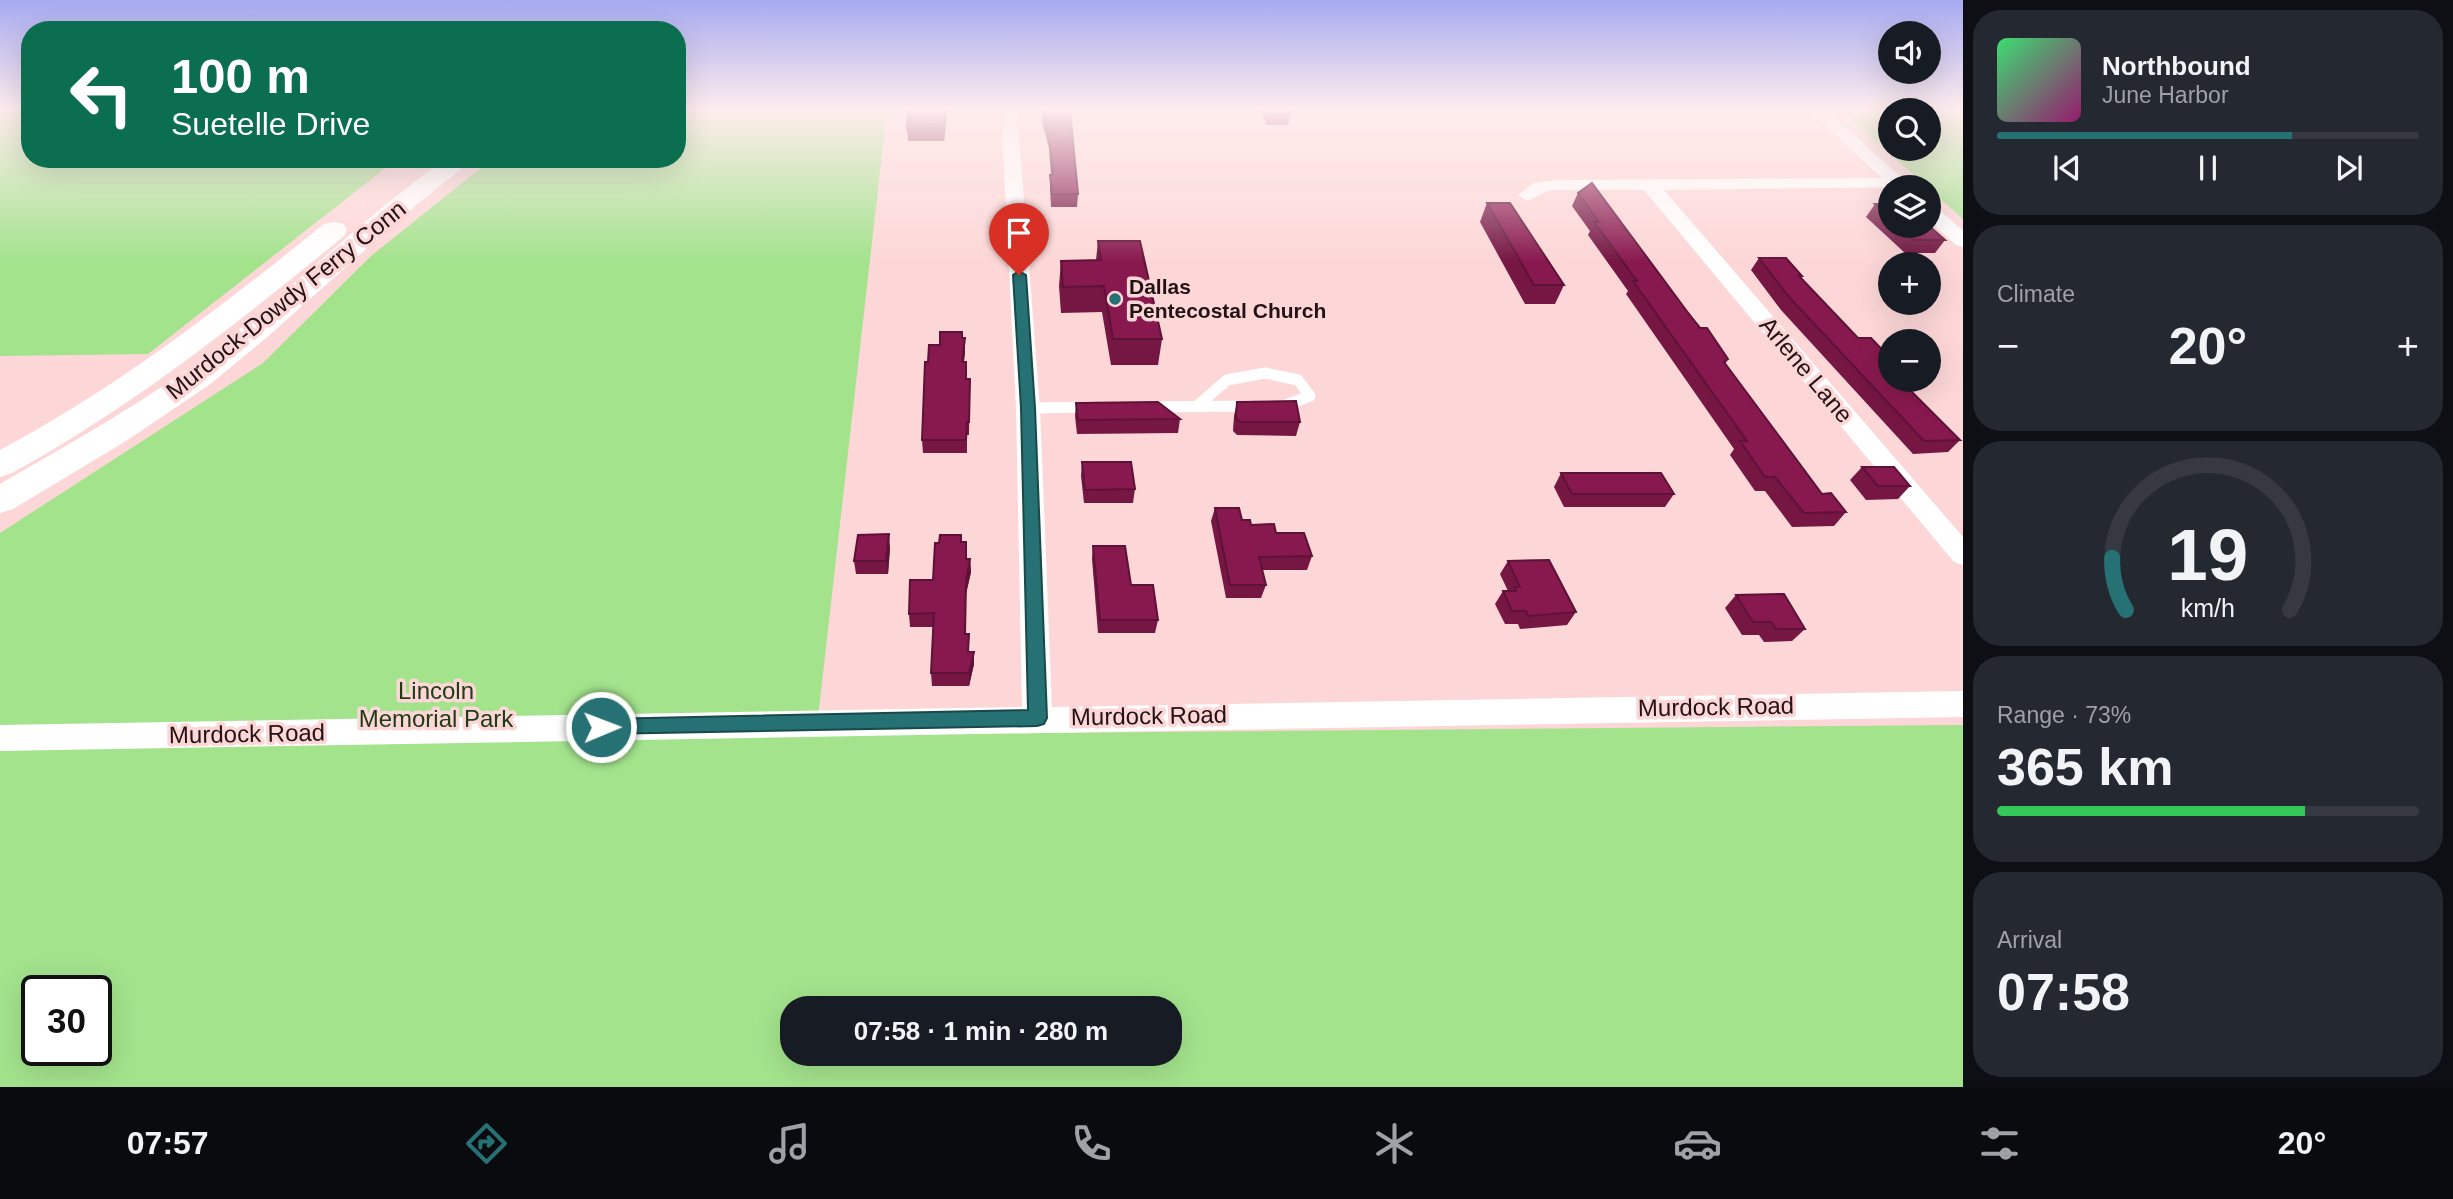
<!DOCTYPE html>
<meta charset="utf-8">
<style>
body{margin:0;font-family:Helvetica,sans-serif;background:#242831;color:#f1f3f6;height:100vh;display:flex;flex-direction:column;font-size:26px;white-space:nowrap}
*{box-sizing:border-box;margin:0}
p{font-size:23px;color:#9ea1a6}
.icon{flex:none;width:38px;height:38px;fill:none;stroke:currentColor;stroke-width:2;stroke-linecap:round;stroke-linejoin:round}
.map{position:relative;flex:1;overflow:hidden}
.sheet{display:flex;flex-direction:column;gap:10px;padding:10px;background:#0d0f14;width:490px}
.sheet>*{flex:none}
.top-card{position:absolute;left:21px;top:21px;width:665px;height:147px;border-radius:28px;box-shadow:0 7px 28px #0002;background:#0b6e4f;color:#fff;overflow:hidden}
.controls{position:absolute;left:1878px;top:21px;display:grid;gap:14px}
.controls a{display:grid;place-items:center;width:63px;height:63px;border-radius:50%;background:#171b24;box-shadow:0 7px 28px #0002;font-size:35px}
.speed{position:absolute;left:21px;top:975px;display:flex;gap:14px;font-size:35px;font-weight:700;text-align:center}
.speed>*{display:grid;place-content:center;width:91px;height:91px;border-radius:50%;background:#171b24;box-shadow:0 7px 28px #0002;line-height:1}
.speed .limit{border:4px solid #111;border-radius:10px;background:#fff;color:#111}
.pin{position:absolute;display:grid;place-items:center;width:60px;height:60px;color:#fff;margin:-72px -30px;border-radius:50% 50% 50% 0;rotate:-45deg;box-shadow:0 0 7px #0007}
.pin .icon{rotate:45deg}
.me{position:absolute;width:77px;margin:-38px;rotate:89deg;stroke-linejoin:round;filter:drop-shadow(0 0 5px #0008)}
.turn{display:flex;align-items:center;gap:24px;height:147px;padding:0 35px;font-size:32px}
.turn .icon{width:91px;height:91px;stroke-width:2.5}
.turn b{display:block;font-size:49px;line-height:60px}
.big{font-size:52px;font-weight:600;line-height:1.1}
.sheet .card{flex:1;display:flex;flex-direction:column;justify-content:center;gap:10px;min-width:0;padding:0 24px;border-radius:28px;background:#242831}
.sheet .dial{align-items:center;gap:0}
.dial svg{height:182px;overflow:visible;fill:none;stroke:#363941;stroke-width:7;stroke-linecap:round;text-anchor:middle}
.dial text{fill:#f1f3f6;stroke:none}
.song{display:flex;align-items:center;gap:21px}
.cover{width:84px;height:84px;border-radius:10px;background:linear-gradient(135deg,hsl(140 70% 55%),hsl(320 70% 35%))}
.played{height:7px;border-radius:4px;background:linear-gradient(90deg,#267173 70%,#363941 70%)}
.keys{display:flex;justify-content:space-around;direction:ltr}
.heat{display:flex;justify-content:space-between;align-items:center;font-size:38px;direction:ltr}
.charge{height:10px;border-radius:5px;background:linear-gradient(90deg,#34c759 73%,#363941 0)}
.trip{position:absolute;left:780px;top:996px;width:402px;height:70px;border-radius:28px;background:#171b24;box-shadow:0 7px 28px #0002;font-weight:600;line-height:70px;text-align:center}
.menu{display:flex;height:112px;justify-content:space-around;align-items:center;background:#090b0e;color:#9ea1a6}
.menu .icon{width:49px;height:49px}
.menu .current{color:#267173}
.menu b{font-size:32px;color:#f1f3f6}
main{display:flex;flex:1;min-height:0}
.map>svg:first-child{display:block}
.green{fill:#a3e38c;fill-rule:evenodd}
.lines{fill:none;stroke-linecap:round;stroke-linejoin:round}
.service{stroke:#fff;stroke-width:11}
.minor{fill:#fff;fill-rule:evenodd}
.secondary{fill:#fff;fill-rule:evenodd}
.wall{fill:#751643}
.shaded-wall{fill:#5f1237}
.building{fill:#88194e;stroke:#5f1237;stroke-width:2}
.route{fill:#267173;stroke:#19494b;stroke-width:2}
.poi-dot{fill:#267173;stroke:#fdd7d7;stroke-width:2.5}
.labels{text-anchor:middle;stroke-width:7;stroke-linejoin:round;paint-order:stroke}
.far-poi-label{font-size:21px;font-weight:bold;fill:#231314;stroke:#fdd7d7;text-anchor:start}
.street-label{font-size:24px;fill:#231314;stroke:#fdd7d7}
.park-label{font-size:24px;fill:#203c14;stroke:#fdd7d7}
</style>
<main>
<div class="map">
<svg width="1963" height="1087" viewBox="0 0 1963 1087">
<rect width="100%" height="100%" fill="#fdd7d7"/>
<g class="green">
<polygon points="0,110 30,110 30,159 397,159 148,354 0,356"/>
<path d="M677 110H887L816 735 1963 725V1087H0V533L263 363 371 256 492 159H677ZM37 990H96V1050H37ZM793 1008H1171V1054H793Z"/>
<path d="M1841 110H1963V219ZM1890 110H1928V149H1890Z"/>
</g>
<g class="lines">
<g class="service">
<polyline points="1197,406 1227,380 1265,373 1298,380 1310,396 1280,407"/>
<polyline points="1147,407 1251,406"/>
<polyline points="1028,408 1090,407"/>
</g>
<g class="minor">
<polygon points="1001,110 1017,110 1040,408 1052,707 1963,691 1963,717 0,751 0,725 1022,707 1016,408"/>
<polygon points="1808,110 1826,110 1912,187 1664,190 1963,537 1963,565 1954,562 1644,190 1555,190 1545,192 1527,201 1518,195 1534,183 1555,180 1882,178"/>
<polygon points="1928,204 1935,206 1963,231 1963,247 1956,245 1928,220"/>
</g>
<g class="secondary">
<path d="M445 159H473L409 211 265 339 209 385 126 441 13 509 0 513V484C72 442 145 402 211 352 291 290 363 218 445 159Z"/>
<path d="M334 222 344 224 347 230 344 236C238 323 132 407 12 473L0 477V450C117 388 221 307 324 224Z"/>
</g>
</g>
<g class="wall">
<polygon points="1043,110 1078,194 1077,207 1051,207 1050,187 1051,175 1049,148 1042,122"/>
<polygon points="1260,110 1290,110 1291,113 1288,125 1267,125"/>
<polygon points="946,122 944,141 908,141 907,129"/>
<polygon points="1578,193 1686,310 1728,359 1725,364 1822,494 1846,512 1834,526 1792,527 1765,491 1755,491 1730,455 1734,449 1626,294 1628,291 1588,235 1590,231 1572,206"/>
<polygon points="1487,203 1564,285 1555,304 1525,304 1480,222"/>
<polygon points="1875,204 1890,204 1890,226 1928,225 1945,240 1935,253 1905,253 1866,217"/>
<polygon points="1098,241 1162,339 1158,365 1111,365 1102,312 1061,313 1059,286 1061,261 1096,260"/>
<polygon points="1759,258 1802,276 1801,279 1858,338 1890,358 1890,380 1960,440 1948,452 1913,454 1781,310 1751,270"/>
<polygon points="962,338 965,352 964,362 966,379 970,379 969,435 967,435 967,453 923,453 922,440 940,345"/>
<polygon points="1237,402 1300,422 1296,436 1237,435 1233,431 1234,416"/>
<polygon points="1076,403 1180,419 1178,433 1077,434 1075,416"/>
<polygon points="1082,462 1135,489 1133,503 1084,503 1081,476"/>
<polygon points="1862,467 1910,486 1898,499 1866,500 1850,480"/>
<polygon points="1561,473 1674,494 1665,507 1564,507 1554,487"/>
<polygon points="1215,508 1251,525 1276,533 1312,556 1307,570 1262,570 1266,585 1261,598 1226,598 1211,521"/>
<polygon points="961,542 966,559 970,559 971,572 966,594 966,634 969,652 974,652 974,664 969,686 932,686 931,673 933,627 910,627 909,614"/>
<polygon points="1093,546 1131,585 1158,620 1155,633 1098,633 1092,559"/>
<polygon points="890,548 888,574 856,574 854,561"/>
<polygon points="1508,561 1576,612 1567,625 1520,629 1518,624 1505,624 1495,604 1503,591 1508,591 1500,574"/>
<polygon points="1736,595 1805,629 1792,641 1764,642 1759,635 1742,635 1725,608"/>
</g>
<g class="shaded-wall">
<polygon points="946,110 946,122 944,141 943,128"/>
<polygon points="965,338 965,352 962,376 962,362"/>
<polygon points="889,534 890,548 888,574 886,561"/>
<polygon points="970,559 971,572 966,594 966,581"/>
<polygon points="974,652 974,664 969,686 969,673"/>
</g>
<g class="building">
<polygon points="908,110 946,110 943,128 907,129"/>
<polygon points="1043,110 1070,110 1078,194 1052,194 1050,175 1053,175 1049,136"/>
<polygon points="1268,110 1290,110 1291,113 1270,113"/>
<polygon points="1592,183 1686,310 1700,328 1707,328 1728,359 1724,362 1822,494 1831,493 1846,512 1804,513 1775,477 1765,477 1740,441 1747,441 1633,281 1637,281 1594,222 1599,222 1578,193"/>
<polygon points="1487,203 1510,203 1564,285 1534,285"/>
<polygon points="1875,204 1890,204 1890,218"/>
<polygon points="1928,225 1945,240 1914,240 1898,226"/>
<polygon points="1098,241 1140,241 1162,339 1113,339 1104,286 1063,287 1061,261 1101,260"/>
<polygon points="1759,258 1786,258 1802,276 1799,276 1858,338 1871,338 1890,358 1890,364 1884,364 1890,370 1890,380 1900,380 1960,440 1924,441 1789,297"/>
<polygon points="940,332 962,332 962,338 965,338 962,362 966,362 966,379 970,379 969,422 967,422 966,440 922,440 925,362 928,362 929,345 940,345"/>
<polygon points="1296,401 1300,422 1240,422 1236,418 1237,402"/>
<polygon points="1158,402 1180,419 1078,420 1076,403"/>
<polygon points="1082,462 1131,462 1135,489 1085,490"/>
<polygon points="1862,467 1894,467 1910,486 1878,486"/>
<polygon points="1561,473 1661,473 1674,494 1572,494"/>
<polygon points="1215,508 1239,508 1242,520 1250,520 1251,525 1274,524 1276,533 1304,533 1312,556 1259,557 1266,585 1230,585"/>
<polygon points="889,534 886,561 854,561 858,535"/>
<polygon points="940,535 961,535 961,542 966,542 966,559 970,559 966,581 965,634 969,634 968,652 974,652 969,673 931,673 934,613 909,614 910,580 933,580 935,543 939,543"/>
<polygon points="1093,546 1125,546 1131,585 1153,585 1158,620 1100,620"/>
<polygon points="1549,560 1576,612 1528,616 1526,611 1512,611 1503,591 1516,591 1515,587 1520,587 1508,561"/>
<polygon points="1784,594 1805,629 1776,629 1771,622 1753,622 1736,595"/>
</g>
<linearGradient id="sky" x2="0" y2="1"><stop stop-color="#a7aaf0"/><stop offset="0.42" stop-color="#feeded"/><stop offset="1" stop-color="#feeded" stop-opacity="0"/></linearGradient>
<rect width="1963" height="262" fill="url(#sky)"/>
<polygon class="route" points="1019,271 1026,275 1035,408 1047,718 1044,724 1037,726 601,734 594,732 591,727 594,721 601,719 1028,710 1021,408 1013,275"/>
<circle class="poi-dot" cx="1115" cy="299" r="7"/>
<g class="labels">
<g class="far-poi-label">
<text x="1129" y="294">Dallas<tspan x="1129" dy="24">Pentecostal Church</tspan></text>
</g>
<g class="street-label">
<text transform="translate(286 300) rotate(-39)" y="8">Murdock-Dowdy Ferry Conn</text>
<text transform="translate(1806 370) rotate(50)" y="8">Arlene Lane</text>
<text transform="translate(1716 707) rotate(-1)" y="8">Murdock Road</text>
<text transform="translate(1149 716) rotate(-1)" y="8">Murdock Road</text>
<text transform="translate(247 734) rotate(-1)" y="8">Murdock Road</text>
</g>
<g class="park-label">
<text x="436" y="699">Lincoln<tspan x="436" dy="28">Memorial Park</tspan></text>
</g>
</g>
</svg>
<div class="controls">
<a><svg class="icon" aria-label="sound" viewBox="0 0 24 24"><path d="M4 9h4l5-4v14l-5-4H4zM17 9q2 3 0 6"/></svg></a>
<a><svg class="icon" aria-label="search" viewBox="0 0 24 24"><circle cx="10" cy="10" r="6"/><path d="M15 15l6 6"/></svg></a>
<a><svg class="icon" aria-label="layers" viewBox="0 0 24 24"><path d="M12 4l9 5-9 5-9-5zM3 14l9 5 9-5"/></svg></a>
<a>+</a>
<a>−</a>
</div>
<div class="speed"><div class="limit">30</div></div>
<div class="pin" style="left:1019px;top:275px;background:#d93025"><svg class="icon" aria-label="arrive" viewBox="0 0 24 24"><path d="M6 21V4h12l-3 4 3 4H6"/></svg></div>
<svg class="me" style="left:601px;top:727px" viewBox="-20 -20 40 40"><circle r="17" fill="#267173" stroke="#fff" stroke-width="3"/><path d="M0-11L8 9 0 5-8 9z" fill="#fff"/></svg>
<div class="trip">07:58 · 1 min · 280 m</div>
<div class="top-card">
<div class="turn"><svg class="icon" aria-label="left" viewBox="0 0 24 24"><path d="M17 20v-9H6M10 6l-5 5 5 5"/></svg><div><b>100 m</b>Suetelle Drive</div></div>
</div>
</div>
<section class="sheet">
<div class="card">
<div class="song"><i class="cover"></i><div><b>Northbound</b><p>June Harbor</p></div></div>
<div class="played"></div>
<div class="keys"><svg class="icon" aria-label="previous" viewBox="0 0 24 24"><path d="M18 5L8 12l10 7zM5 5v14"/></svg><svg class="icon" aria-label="pause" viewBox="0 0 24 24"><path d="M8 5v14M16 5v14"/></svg><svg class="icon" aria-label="next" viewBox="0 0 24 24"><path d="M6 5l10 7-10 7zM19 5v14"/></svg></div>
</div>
<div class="card"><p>Climate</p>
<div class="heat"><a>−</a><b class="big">20°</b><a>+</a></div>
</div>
<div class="card dial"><svg viewBox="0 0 100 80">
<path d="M14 69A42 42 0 1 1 86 69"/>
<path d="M14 69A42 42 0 0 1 8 46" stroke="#267173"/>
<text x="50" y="56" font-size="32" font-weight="700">19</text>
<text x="50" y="72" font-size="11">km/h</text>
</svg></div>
<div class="card"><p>Range · 73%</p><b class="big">365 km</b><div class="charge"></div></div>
<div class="card"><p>Arrival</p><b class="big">07:58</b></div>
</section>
</main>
<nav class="menu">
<b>07:57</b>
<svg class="icon current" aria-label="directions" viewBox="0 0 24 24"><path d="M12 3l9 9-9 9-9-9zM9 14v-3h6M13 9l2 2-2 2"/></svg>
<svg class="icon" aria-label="music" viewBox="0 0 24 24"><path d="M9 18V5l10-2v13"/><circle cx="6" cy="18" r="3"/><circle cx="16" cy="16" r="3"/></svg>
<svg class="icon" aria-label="phone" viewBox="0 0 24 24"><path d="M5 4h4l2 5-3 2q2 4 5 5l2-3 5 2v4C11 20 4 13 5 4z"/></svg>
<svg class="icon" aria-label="climate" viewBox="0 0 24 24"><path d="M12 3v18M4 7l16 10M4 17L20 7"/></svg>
<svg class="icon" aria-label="car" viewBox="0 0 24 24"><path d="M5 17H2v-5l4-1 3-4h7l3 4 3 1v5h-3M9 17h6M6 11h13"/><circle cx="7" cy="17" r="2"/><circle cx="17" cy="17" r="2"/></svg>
<svg class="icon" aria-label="filters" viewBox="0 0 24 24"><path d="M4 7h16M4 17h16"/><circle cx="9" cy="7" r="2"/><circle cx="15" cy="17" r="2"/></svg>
<b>20°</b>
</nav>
